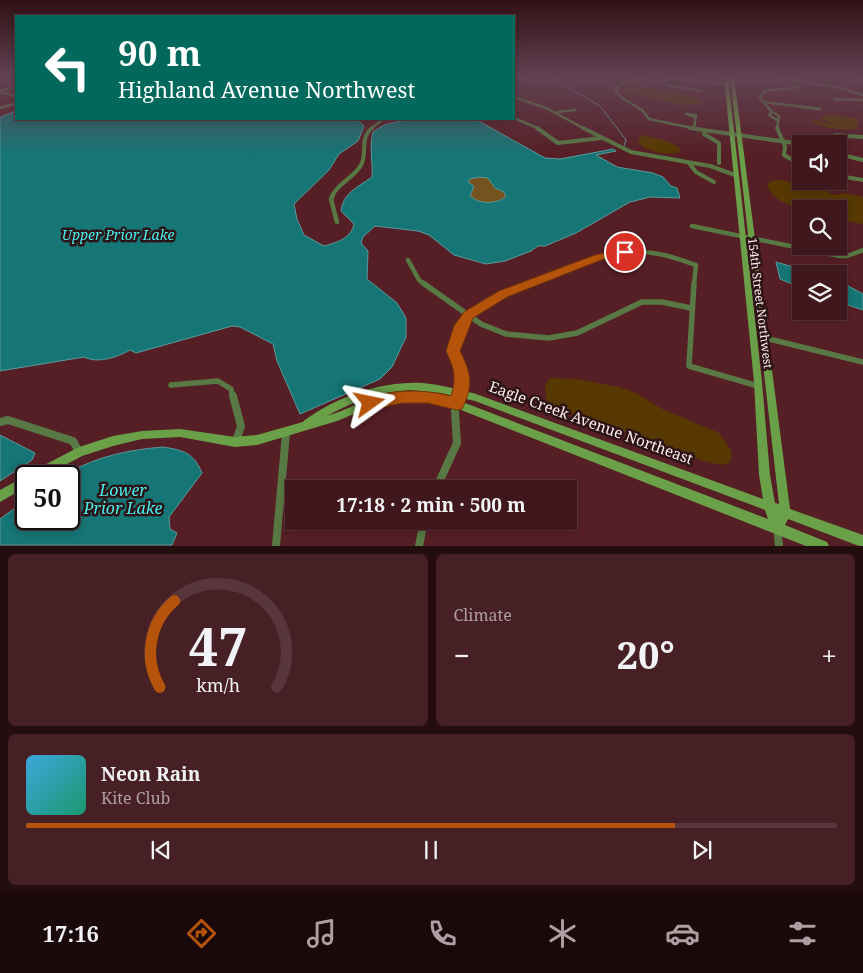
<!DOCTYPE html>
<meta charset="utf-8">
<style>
body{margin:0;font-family:"Noto Serif",serif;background:#472025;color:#f1f3f6;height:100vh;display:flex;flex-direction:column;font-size:19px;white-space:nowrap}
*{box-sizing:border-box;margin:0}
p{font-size:16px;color:#ae9fa3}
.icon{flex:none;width:28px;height:28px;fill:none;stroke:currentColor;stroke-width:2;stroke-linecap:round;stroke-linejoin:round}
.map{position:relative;height:546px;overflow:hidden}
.drawer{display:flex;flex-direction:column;gap:8px;padding:8px;background:#230d0f;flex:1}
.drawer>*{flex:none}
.banner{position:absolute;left:15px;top:15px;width:500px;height:105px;border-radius:0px;box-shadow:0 2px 8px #0003,0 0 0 1px #59363b;background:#00695c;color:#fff;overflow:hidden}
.tools{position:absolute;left:792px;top:135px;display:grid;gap:10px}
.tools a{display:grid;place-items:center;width:55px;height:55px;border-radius:0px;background:#40171c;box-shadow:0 2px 8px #0003,0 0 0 1px #59363b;font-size:25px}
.speed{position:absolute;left:15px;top:465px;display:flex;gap:10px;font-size:25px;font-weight:700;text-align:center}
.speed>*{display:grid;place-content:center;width:65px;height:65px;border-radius:50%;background:#40171c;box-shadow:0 2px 8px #0003,0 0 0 1px #59363b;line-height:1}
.speed .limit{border:2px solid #111;border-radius:8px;background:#fff;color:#111}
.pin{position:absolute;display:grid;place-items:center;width:42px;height:42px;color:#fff;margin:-21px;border:2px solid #fff;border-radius:50%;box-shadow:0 1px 5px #0007}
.me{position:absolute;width:55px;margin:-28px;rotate:78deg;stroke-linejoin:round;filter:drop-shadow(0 0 4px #0008)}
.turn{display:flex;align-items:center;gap:18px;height:105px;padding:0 20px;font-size:22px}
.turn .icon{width:65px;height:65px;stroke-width:2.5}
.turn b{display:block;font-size:35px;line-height:42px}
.big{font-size:38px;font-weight:700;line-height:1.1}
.drawer .tile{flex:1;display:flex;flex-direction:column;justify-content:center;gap:8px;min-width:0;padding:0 18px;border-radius:8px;background:#472025}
.drawer .dial{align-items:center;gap:0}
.dial svg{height:130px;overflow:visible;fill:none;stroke:#59363b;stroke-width:7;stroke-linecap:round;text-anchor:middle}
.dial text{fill:#f1f3f6;stroke:none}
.song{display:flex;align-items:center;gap:15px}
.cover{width:60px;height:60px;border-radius:8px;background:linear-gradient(135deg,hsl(200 70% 55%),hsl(160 70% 35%))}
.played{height:5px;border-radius:2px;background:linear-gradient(90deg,#b45309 80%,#59363b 80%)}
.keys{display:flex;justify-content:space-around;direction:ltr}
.heat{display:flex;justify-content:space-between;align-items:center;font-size:28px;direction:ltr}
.drawer .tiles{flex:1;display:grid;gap:8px;grid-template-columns:1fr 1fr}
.tile:last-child{grid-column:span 2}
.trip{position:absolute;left:285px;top:480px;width:292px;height:50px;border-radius:0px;background:#40171c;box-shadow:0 2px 8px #0003,0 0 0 1px #59363b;font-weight:700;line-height:50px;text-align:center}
.tab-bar{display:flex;height:80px;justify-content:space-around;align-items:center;background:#1a090b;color:#ae9fa3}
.tab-bar .icon{width:35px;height:35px}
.tab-bar .selected{color:#b45309}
.tab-bar b{font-size:22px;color:#f1f3f6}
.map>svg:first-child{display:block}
.green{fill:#573800}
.forest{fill:#75531e}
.water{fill:#167575;stroke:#5c9a9a;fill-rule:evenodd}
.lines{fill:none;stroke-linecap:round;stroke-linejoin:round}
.stream{stroke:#5c9a9a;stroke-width:1}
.street-far4{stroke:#587943;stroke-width:2.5}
.street-far3{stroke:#587943;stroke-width:4}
.street-far2{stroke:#587943;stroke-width:4.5}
.street-far1{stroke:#587943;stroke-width:5.5}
.street{stroke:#587943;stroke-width:8}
.secondary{fill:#6aa047;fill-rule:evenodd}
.route{fill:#b45309;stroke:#753606}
.labels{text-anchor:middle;stroke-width:5;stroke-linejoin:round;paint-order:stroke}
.street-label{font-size:12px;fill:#fff0f0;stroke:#2c1315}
.water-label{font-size:14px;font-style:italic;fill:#49f1f0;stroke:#2c1315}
.near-street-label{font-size:15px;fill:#fff0f0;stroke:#2c1315}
.near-water-label{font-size:16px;font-style:italic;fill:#49f1f0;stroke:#2c1315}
</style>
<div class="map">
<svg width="863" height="546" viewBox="0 0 863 546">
<rect width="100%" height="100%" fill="#561f26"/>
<g class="green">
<path d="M631 85C646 87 697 93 704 104L680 105 624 92Z"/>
<path d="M834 115 859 119 856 125 858 128C848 132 817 128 810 119L834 125 819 117Z"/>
<path d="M642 135 665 140 679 147 680 152C669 156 643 152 638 141Z"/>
<path d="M781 180 824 188 832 195 845 193 863 197V224L839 220V209C815 209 778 212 767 185L771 181Z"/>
<polygon points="550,378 575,379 619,387 636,393 660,408 719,433 730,449 732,457 729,463 721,465 701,460 561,410 546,399 545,386"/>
</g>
<path class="forest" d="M479 177 488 178 495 188 504 192 506 197C495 204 481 205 470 196L474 186 468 182 469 179Z"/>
<g class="water">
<path d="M16 111V119L358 120 364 126 358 141 339 154 329 170 294 204 297 219 304 235 324 246C336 243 352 238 354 224L341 211C343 193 358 187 372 177 373 161 369 147 373 132L384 125 408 119H475L545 158 560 159 613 149 616 151 596 155 617 167 653 173 663 177 671 186 677 188 680 198 650 197 630 202 576 233 545 246H538L531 251 505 261 486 264 454 255 429 235 418 231 375 226 363 237 361 243 368 251 367 279 397 303 406 318V337L392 367 380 379 300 414 277 361 273 344 240 327 232 326 136 353 130 350C118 357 98 364 84 357L0 371V117ZM479 177 488 178 495 188 504 192 506 197C495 204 481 205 470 196L474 186 468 182 470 179Z"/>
<polygon points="776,262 817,274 801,274 801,288 780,279"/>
<polygon points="839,281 863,294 863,310 839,302"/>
<polygon points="0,435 35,453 32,460 0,481"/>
<path d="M163 447C183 450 194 453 202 473L169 517 170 529 177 533 172 545H0V519L26 500V519H69V476H63C94 457 127 450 163 447Z"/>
</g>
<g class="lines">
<polyline class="stream" points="550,77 600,106 626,140 624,146"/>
<g class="street-far4">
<polyline points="648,77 624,83 616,88 616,91 622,98 642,110 649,119 697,129"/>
<polyline points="663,77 727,85"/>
<polyline points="757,77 767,77"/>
<polyline points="773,77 841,88 863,95"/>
<polyline points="825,77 828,77"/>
<polyline points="858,77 863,78"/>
<polyline points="665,78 667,85 701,91"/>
<polyline points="514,79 526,80"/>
<polyline points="0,91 16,87"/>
<polyline points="0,92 16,96"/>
<polyline points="514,97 546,108 585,129"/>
<polyline points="835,99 863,100"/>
<polyline points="763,102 820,109 801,107"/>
<polyline points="0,108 14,104"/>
<polyline points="557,112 575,110"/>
<polyline points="772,112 769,115 777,120"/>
<polyline points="514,118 540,129"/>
<polyline points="370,129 384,119"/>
<polyline points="694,129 696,115 686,114 695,117"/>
<polyline points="777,129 779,116 772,112 760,98 765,91 795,88 801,84"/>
</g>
<g class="street-far3">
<polyline points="537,128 558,143 601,138"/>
<polyline points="583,128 631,152 710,166 735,175"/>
<polyline points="690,128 801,144"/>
<polyline points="777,128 785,146 784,155 801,165"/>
<polyline points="705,131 704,134 719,143 719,163"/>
<polyline points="835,144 831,137 835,135 863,137"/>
<polyline points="839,154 863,160"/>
<polyline points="689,163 696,172 714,182"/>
<polyline points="839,176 863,180"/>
<path d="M332 196C338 183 355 177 361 165 368 153 359 138 372 128"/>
</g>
<g class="street-far2">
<polyline points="333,195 331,199 337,222"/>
<polyline points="692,226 839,256 847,256 863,250"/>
<polyline points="408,260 419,280 424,284"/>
<path d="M530 284C570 268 614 245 659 254 671 256 684 261 696 265L694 284"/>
</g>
<g class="street-far1">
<polyline points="423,283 481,324 506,334 549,338 577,333 642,302 662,302 691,308"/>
<polyline points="694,283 689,366 758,386"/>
<polyline points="765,338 863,362"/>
<polyline points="171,385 218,381 231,389 233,398"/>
<path d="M459 398C464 379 462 368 453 351 457 339 459 323 469 315 486 299 512 291 533 283"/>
</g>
<g class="street">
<polyline points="233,396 241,426 236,441"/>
<polyline points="0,422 8,420 73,441 79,452"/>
<polyline points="436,489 457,443 455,411 459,396"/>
<polyline points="777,528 779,546"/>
<polyline points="276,546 286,433"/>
<polyline points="419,546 424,521"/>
</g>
<g class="secondary">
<path d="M724 77H728L762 382 770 475 775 503 779 504 730 77H734L790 509 863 535V546H859L788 519 785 525 827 542 829 546H806L456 408 428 401 402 400 371 407 337 421 257 445 235 447 180 437 142 439 113 446 82 456 45 476H30L31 472 79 447 113 436 142 431 180 429 235 437 257 435 303 422 305 420C339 396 381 381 423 383 441 385 459 389 476 394L763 499 759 475 754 382ZM410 390 441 393 475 401 765 510 768 519 460 401C430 391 398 389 367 400 354 405 341 412 327 416 353 401 380 392 410 390Z"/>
<polygon points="26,476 27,476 26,476 26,487 0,502 0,490"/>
</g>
</g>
<linearGradient id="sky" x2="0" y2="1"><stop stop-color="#2f1115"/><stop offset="0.5" stop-color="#624252"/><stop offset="1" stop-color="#624252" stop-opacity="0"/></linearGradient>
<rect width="863" height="154" fill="url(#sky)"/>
<path class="route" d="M625 249 630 252 629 255 601 260 507 297 473 318 460 351C471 373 474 385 462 409L457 410 428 403H402L370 410 365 408 362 403 365 399C394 389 422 389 451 396 457 378 454 368 446 351L454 326 464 312 499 291 595 255Z"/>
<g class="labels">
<g class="street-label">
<text transform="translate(760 303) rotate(83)" y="4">154th Street Northwest</text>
</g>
<g class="water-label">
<text x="118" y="240">Upper Prior Lake</text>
</g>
<g class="near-street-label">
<text transform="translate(591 423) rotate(20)" y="5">Eagle Creek Avenue Northeast</text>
</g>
<g class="near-water-label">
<text x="123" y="496">Lower<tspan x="123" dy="18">Prior Lake</tspan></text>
</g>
</g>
</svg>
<div class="tools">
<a><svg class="icon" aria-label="sound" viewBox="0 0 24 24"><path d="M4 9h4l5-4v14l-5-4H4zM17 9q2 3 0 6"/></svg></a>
<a><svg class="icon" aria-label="search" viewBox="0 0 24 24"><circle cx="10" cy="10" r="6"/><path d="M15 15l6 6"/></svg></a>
<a><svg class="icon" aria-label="layers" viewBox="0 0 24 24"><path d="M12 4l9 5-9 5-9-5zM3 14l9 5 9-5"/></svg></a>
</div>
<div class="speed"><div class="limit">50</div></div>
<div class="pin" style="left:625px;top:252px;background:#d93025"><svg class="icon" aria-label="arrive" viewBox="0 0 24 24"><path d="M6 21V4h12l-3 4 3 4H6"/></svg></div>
<svg class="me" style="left:370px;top:403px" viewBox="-20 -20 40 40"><path d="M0-17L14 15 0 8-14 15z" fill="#b45309" stroke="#fff" stroke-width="4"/></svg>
<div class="trip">17:18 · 2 min · 500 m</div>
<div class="banner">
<div class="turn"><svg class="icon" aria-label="left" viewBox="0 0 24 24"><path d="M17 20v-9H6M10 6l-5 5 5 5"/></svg><div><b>90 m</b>Highland Avenue Northwest</div></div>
</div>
</div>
<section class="drawer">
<div class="tiles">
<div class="tile dial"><svg viewBox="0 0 100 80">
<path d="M14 69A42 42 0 1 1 86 69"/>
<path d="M14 69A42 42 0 0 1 23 16" stroke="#b45309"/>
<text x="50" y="56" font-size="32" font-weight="700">47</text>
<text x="50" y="72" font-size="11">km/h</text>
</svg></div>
<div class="tile"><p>Climate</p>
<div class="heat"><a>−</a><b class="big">20°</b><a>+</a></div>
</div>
<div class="tile">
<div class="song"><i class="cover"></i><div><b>Neon Rain</b><p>Kite Club</p></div></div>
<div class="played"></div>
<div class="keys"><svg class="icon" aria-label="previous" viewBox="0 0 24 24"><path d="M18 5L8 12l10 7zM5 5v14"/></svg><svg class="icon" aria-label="pause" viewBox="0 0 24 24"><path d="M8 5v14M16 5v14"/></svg><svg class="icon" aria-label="next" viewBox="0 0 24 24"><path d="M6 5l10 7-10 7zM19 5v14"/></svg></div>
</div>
</div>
</section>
<nav class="tab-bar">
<b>17:16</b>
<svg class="icon selected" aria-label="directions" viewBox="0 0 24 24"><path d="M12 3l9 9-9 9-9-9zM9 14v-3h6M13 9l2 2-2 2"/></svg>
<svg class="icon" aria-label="music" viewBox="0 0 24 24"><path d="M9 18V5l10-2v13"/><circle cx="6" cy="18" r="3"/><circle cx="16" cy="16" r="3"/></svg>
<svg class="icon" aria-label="phone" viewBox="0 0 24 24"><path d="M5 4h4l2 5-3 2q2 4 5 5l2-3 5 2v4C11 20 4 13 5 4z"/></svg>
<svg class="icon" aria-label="climate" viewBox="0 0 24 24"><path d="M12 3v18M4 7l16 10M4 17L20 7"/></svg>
<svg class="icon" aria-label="car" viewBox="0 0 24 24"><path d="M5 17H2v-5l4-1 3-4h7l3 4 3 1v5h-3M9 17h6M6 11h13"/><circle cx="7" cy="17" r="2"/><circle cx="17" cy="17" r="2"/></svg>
<svg class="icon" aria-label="filters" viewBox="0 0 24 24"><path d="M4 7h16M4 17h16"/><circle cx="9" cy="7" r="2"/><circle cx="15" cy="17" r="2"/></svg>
</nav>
